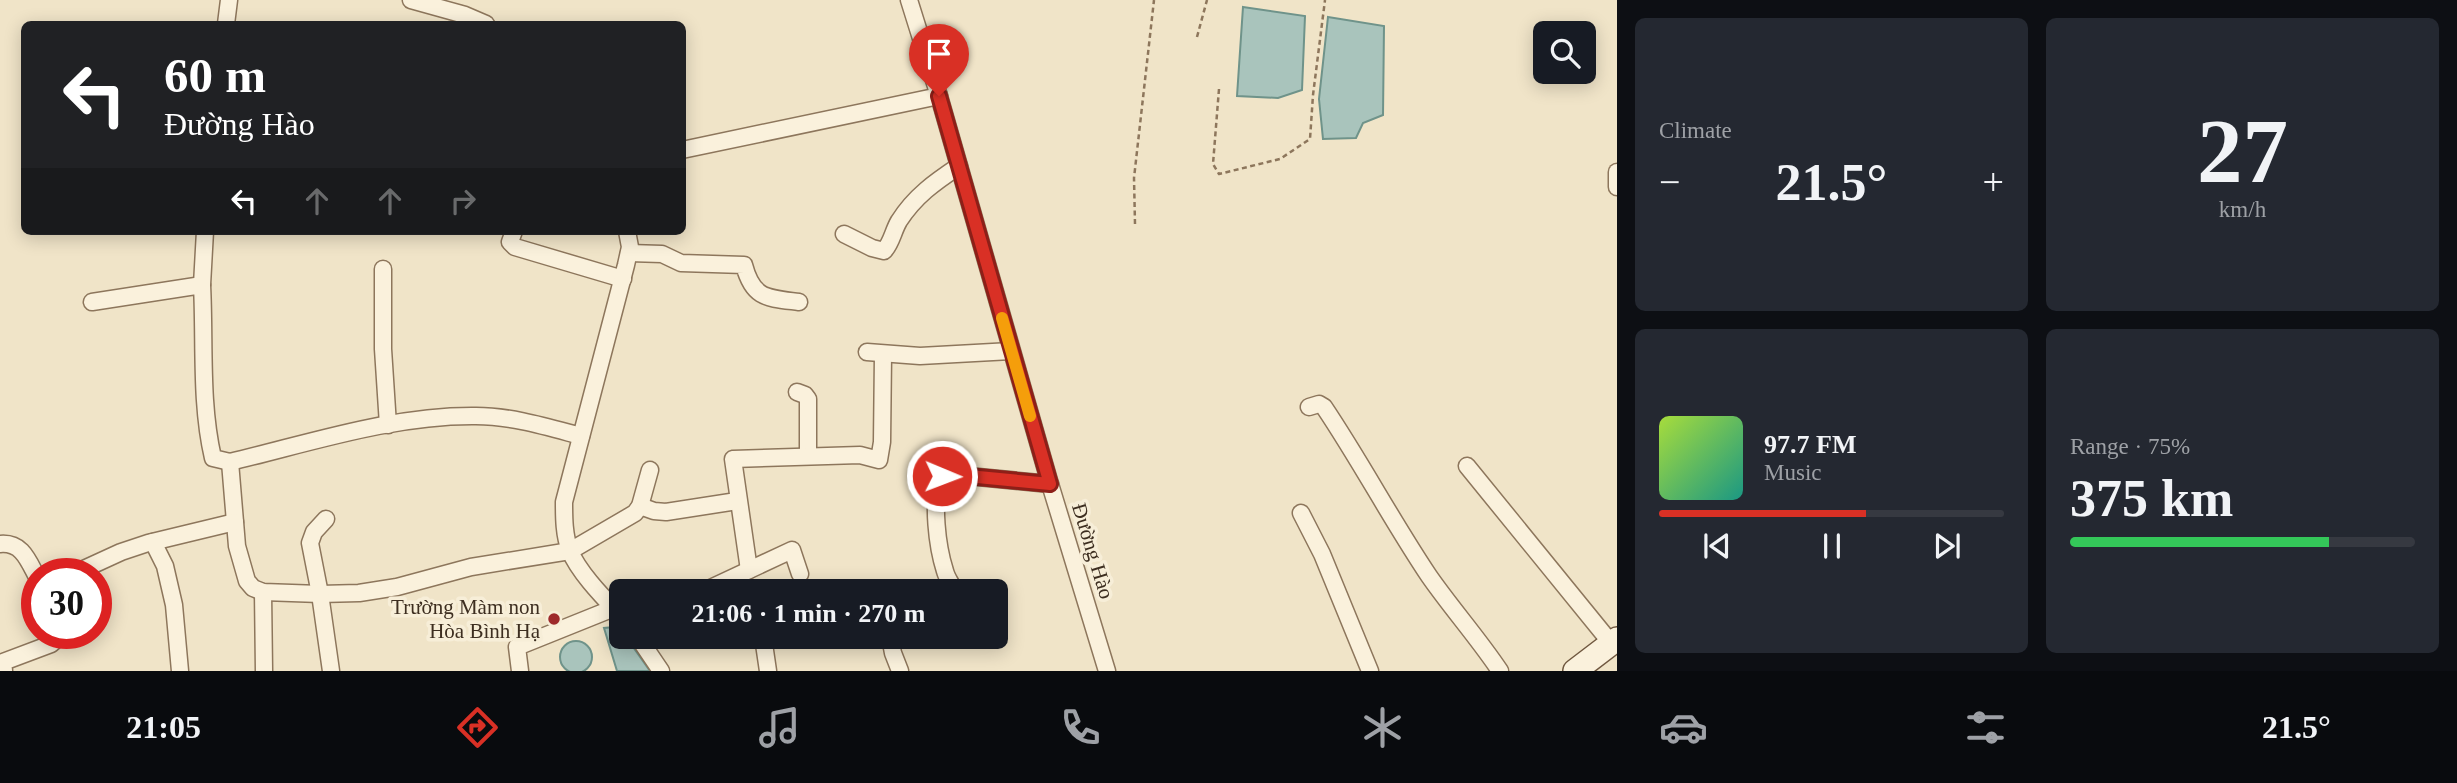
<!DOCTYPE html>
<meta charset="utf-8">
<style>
body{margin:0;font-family:"Times New Roman",serif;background:#242831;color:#f1f3f6;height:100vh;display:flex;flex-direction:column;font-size:26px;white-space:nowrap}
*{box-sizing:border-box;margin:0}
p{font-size:23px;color:#9ea1a6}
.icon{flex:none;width:38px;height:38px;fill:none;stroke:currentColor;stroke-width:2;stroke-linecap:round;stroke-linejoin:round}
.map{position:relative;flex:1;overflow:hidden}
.drawer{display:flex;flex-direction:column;gap:18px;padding:18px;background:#0d0f14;width:840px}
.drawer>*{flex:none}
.top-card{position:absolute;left:21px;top:21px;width:665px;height:214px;border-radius:10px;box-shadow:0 4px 18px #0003;background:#202124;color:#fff;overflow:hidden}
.fabs{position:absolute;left:1533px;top:21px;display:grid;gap:14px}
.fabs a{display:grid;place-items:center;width:63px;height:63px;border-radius:10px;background:#171b24;box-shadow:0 4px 18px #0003;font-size:35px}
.speed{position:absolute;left:21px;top:558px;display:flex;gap:14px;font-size:35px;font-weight:700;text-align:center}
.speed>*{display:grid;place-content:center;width:91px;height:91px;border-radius:50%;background:#171b24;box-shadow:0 4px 18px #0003;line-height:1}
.speed .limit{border:10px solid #d22;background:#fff;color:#111}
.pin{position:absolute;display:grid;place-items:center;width:60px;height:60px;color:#fff;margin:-72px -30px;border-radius:50% 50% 50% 0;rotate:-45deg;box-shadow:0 0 7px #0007}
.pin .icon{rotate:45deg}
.me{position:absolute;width:77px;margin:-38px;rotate:91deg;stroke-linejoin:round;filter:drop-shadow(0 0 5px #0008)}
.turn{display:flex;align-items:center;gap:24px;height:147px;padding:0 28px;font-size:32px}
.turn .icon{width:91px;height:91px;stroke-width:2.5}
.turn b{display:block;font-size:49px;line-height:60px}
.lanes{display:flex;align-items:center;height:66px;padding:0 28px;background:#0003;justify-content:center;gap:35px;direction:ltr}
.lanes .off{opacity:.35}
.big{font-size:52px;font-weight:800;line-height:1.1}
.drawer .card{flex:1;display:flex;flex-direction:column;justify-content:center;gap:10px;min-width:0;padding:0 24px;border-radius:10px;background:#242831}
.drawer .dial{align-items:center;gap:0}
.dial b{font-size:91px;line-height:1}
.song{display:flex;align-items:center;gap:21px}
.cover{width:84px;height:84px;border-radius:10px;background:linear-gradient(135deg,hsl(80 70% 55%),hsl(170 70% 35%))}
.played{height:7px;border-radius:4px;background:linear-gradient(90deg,#d93025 60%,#363941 60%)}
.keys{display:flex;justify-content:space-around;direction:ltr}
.heat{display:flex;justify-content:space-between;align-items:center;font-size:38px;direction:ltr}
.charge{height:10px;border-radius:5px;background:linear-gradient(90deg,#34c759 75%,#363941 0)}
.drawer .tiles{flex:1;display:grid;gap:18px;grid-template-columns:repeat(2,1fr)}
.trip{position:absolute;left:609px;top:579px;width:399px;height:70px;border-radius:10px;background:#171b24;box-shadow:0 4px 18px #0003;font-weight:800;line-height:70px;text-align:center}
.tab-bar{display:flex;height:112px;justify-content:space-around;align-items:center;background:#090b0e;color:#9ea1a6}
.tab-bar .icon{width:49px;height:49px}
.tab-bar .on{color:#d93025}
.tab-bar b{font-size:32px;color:#f1f3f6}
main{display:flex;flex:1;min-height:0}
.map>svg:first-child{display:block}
.water{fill:#a9c4bc;stroke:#6f938a;stroke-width:2}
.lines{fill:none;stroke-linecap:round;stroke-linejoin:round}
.street-casing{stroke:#8d765c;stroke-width:19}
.secondary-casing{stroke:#6f573f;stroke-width:26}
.path{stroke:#8d765c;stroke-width:2.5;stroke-dasharray:5 3.5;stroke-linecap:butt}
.street{stroke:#faf1dc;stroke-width:16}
.secondary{stroke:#faf1dc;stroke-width:23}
.route-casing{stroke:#8d1f18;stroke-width:18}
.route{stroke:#d93025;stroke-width:12}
.slow{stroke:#f59e0b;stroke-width:12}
.poi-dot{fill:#9e2a2b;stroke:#f7eed8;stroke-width:2.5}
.labels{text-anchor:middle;stroke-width:7;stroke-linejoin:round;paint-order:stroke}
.street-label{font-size:21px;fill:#3d2e20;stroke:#f7eed8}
.poi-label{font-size:21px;fill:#3d2e20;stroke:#f7eed8;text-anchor:end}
</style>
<main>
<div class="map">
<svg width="1617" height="671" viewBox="0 0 1617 671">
<rect width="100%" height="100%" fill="#f0e4c8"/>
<g class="water">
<polygon points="1243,7 1305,16 1302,90 1278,98 1237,96"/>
<polygon points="1328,17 1384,26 1383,115 1363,123 1356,138 1323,139 1319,99"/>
<polygon points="615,627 621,632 621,637 626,637 650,671 617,671 604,628"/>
<circle cx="576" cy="657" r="16"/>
</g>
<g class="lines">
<g class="street-casing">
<g id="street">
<polyline points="411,0 465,15 486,24"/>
<polyline points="909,0 939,96 1050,484 1107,671"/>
<polyline points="226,24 229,0"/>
<polyline points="682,150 939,96"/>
<polyline points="1617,172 1617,187"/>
<polyline points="514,231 510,242 515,247 623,279"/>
<path d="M844 234 872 248 884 251C892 242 893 231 899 221 915 196 935 182 959 166"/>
<path d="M629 253 662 254 681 263 744 265C753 299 767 298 799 302"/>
<polyline points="383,269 383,349 388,425"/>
<polyline points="202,285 205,231"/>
<path d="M92 302 202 285C205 343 200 402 213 458L230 462C310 443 393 415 476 416 511 416 547 427 581 436"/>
<polyline points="867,352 920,356 1011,351"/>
<polyline points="797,392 805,395 808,399 808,456"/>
<path d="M1309 407 1319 404 1324 407C1361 462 1392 521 1429 576 1452 609 1478 638 1500 671"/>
<polyline points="230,462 237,546 247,581 253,588 263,592 320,594 359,593 397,587 471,567 570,551 635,513 640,506 650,470"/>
<polyline points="1467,466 1611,643"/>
<polyline points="640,506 654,511 666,512 737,501"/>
<polyline points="1301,513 1322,554 1370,671"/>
<polyline points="326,519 314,532 310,543 320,594 331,671"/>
<polyline points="153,542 165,566 174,605 180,671"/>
<path d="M0 544C22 542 28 560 37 577"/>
<polyline points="749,570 733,459 860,455 879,460 882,442 883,355"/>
<polyline points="73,574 121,552 148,543 235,522"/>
<polyline points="263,592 264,671"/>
<polyline points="702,592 792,550 800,574"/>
<path d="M955 592C952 584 947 579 945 571 937 546 932 503 940 477L947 474 1050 484"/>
<path d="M621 616C605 599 579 573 570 551 564 535 564 518 564 502L626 265 630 247 627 231"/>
<polyline points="638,637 661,671"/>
<polyline points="763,637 768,671"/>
<polyline points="890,637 893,653 900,671"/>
<polyline points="4,671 3,662 51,644 59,637 59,634"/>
<polyline points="520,671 517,647 614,608"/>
</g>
</g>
<g class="secondary-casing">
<polyline id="secondary" points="1575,671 1617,639"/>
</g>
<g class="path">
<polyline points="1197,37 1207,0"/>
<polyline points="1219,89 1213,164 1219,174 1280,159 1310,139 1313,95 1325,0"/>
<polyline points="1135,224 1134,178 1154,0"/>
</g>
<use href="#street" class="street"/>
<use href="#secondary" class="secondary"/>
</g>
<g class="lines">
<g class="route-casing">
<polyline id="route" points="939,96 1050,484 947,474 942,476"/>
</g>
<use href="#route" class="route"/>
<polyline class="slow" points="1002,318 1030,416"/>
</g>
<circle class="poi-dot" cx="554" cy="619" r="7"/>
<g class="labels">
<g class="street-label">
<text transform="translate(1093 551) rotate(73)" y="7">Đường Hào</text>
</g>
<g class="poi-label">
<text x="540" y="614">Trường Màm non<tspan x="540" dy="24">Hòa Bình Hạ</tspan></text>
</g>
</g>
</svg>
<div class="fabs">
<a><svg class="icon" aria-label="search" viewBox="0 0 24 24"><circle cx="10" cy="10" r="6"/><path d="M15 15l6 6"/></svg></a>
</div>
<div class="speed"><div class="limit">30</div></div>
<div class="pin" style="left:939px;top:96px;background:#d93025"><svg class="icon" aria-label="arrive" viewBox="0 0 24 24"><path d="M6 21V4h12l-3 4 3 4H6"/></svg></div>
<svg class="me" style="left:942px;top:476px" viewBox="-20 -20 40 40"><circle r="17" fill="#d93025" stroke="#fff" stroke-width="3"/><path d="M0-11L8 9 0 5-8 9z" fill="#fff"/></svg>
<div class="trip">21:06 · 1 min · 270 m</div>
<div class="top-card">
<div class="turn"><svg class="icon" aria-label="left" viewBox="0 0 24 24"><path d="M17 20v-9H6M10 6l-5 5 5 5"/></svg><div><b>60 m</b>Đường Hào</div></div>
<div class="lanes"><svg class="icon" aria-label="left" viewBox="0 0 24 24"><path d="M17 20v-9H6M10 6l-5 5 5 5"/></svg><svg class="icon off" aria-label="ahead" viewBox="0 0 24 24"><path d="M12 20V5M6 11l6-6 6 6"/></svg><svg class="icon off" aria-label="ahead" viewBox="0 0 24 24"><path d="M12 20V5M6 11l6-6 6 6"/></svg><svg class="icon off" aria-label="right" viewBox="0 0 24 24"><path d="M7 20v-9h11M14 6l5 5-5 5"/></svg></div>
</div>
</div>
<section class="drawer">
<div class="tiles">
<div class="card"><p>Climate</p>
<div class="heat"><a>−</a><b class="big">21.5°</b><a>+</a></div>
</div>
<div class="card dial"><b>27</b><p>km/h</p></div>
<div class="card">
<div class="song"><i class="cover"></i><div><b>97.7 FM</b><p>Music</p></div></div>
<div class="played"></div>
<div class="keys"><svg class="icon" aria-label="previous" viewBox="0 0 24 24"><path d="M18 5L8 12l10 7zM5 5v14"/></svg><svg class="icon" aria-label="pause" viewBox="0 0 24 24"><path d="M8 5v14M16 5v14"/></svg><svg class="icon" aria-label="next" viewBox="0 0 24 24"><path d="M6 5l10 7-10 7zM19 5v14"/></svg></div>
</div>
<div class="card"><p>Range · 75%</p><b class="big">375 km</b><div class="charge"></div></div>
</div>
</section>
</main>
<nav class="tab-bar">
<b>21:05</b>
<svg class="icon on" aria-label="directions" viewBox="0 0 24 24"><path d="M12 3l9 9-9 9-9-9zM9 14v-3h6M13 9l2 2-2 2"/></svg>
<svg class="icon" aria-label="music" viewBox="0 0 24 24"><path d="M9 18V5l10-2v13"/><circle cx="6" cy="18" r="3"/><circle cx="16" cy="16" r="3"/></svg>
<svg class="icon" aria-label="phone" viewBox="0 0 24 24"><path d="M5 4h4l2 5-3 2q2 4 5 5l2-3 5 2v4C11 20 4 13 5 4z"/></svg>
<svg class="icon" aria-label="climate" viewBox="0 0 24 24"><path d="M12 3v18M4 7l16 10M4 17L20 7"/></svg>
<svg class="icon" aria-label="car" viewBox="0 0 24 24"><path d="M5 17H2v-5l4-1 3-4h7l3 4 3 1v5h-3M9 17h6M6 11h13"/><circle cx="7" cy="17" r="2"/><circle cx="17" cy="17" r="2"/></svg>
<svg class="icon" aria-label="filters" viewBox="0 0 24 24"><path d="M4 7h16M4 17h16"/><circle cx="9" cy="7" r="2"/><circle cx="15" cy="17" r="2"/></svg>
<b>21.5°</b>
</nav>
